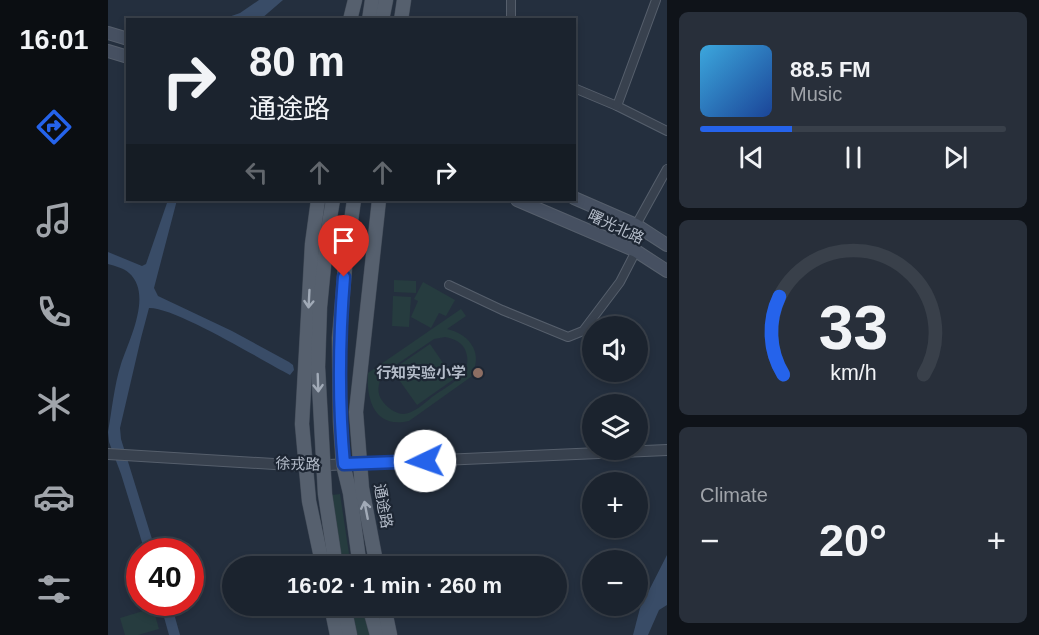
<!DOCTYPE html>
<meta charset="utf-8">
<style>
body{margin:0;font-family:Arial,"Noto Sans SC",sans-serif;background:#282f3a;color:#f1f3f6;height:100vh;display:flex;flex-direction:column;font-size:22px;white-space:nowrap}
*{box-sizing:border-box;margin:0}
p{font-size:20px;color:#a0a4aa}
.icon{flex:none;width:33px;height:33px;fill:none;stroke:currentColor;stroke-width:2;stroke-linecap:round;stroke-linejoin:round}
.map{position:relative;flex:1;overflow:hidden}
.drawer{display:flex;flex-direction:column;gap:12px;padding:12px;background:#0f1319;width:372px}
.drawer>*{flex:none}
.guide{position:absolute;left:18px;top:18px;width:450px;height:183px;border-radius:0px;box-shadow:0 3px 9px #0003,0 0 0 2px #39404a;background:#1b232e;color:#f1f3f6;overflow:hidden}
.tools{position:absolute;left:474px;top:316px;display:grid;gap:12px}
.tools a{display:grid;place-items:center;width:66px;height:66px;border-radius:50%;background:#1b232e;box-shadow:0 3px 9px #0003,0 0 0 2px #39404a;font-size:30px}
.speed{position:absolute;left:18px;top:538px;display:flex;gap:12px;font-size:30px;font-weight:700;text-align:center}
.speed>*{display:grid;place-content:center;width:78px;height:78px;border-radius:50%;background:#1b232e;box-shadow:0 3px 9px #0003,0 0 0 2px #39404a;line-height:1}
.speed .limit{border:9px solid #d22;background:#fff;color:#111}
.pin{position:absolute;display:grid;place-items:center;width:51px;height:51px;color:#fff;margin:-62px -26px;border-radius:50% 50% 50% 0;rotate:-45deg;box-shadow:0 0 6px #0007}
.pin .icon{rotate:45deg}
.me{position:absolute;width:66px;margin:-33px;rotate:267deg;stroke-linejoin:round;filter:drop-shadow(0 0 4px #0008)}
.turn{display:flex;align-items:center;gap:21px;height:126px;padding:0 24px;font-size:27px}
.turn .icon{width:78px;height:78px;stroke-width:2.5}
.turn b{display:block;font-size:42px;line-height:51px}
.lanes{display:flex;align-items:center;height:57px;padding:0 24px;background:#0003;justify-content:center;gap:30px;direction:ltr}
.lanes .off{opacity:.35}
.big{font-size:45px;font-weight:800;line-height:1.1}
.drawer .tile{flex:1;display:flex;flex-direction:column;justify-content:center;gap:9px;min-width:0;padding:0 21px;border-radius:9px;background:#282f3a}
.drawer .dial{align-items:center;gap:0}
.dial svg{height:156px;overflow:visible;fill:none;stroke:#39404a;stroke-width:7;stroke-linecap:round;text-anchor:middle}
.dial text{fill:#f1f3f6;stroke:none}
.song{display:flex;align-items:center;gap:18px}
.cover{width:72px;height:72px;border-radius:9px;background:linear-gradient(135deg,hsl(200 70% 55%),hsl(220 70% 35%))}
.played{height:6px;border-radius:3px;background:linear-gradient(90deg,#2563eb 30%,#39404a 30%)}
.keys{display:flex;justify-content:space-around;direction:ltr}
.heat{display:flex;justify-content:space-between;align-items:center;font-size:33px;direction:ltr}
.trip{position:absolute;left:114px;top:556px;width:345px;height:60px;border-radius:30px;background:#1b232e;box-shadow:0 3px 9px #0003,0 0 0 2px #39404a;font-weight:800;line-height:60px;text-align:center}
main{display:flex;flex:1;min-height:0}
.tab-bar{display:flex;flex-direction:column;width:108px;justify-content:space-around;align-items:center;background:#0b0e12;color:#a0a4aa}
.tab-bar .icon{width:42px;height:42px}
.tab-bar .on{color:#2563eb}
.tab-bar b{font-size:27px;color:#f1f3f6}
.map>svg:first-child{display:block}
.green{fill:#263c3f;fill-rule:evenodd}
.water{fill:#394c67}
.lines{fill:none;stroke-linecap:round;stroke-linejoin:round}
.minor-casing{stroke:#565f6c;stroke-width:10}
.tertiary-casing{stroke:#565f6c;stroke-width:12}
.secondary-casing{stroke:#565f6c;stroke-width:14}
.primary-casing{stroke:#414a57;stroke-width:15}
.minor{stroke:#38414e;stroke-width:8}
.tertiary{stroke:#38414e;stroke-width:10}
.secondary{stroke:#465061;stroke-width:12}
.primary{stroke:#56606e;stroke-width:14}
.oneway{stroke:#a1aab7}
.route-casing{stroke:#184099;stroke-width:15}
.route{stroke:#2563eb;stroke-width:10}
.education-dot{fill:#8d6e63;stroke:#1d2633;stroke-width:2}
.labels{text-anchor:middle;stroke-width:4.5;stroke-linejoin:round;paint-order:stroke}
.street-label{font-size:15px;fill:#b4bcc9;stroke:#1d2633}
.poi-label{font-size:15px;font-weight:bold;fill:#b4bcc9;stroke:#1d2633;text-anchor:end}
</style>
<main>
<nav class="tab-bar">
<b>16:01</b>
<svg class="icon on" aria-label="directions" viewBox="0 0 24 24"><path d="M12 3l9 9-9 9-9-9zM9 14v-3h6M13 9l2 2-2 2"/></svg>
<svg class="icon" aria-label="music" viewBox="0 0 24 24"><path d="M9 18V5l10-2v13"/><circle cx="6" cy="18" r="3"/><circle cx="16" cy="16" r="3"/></svg>
<svg class="icon" aria-label="phone" viewBox="0 0 24 24"><path d="M5 4h4l2 5-3 2q2 4 5 5l2-3 5 2v4C11 20 4 13 5 4z"/></svg>
<svg class="icon" aria-label="climate" viewBox="0 0 24 24"><path d="M12 3v18M4 7l16 10M4 17L20 7"/></svg>
<svg class="icon" aria-label="car" viewBox="0 0 24 24"><path d="M5 17H2v-5l4-1 3-4h7l3 4 3 1v5h-3M9 17h6M6 11h13"/><circle cx="7" cy="17" r="2"/><circle cx="17" cy="17" r="2"/></svg>
<svg class="icon" aria-label="filters" viewBox="0 0 24 24"><path d="M4 7h16M4 17h16"/><circle cx="9" cy="7" r="2"/><circle cx="15" cy="17" r="2"/></svg>
</nav>
<div class="map">
<svg width="559" height="635" viewBox="0 0 559 635">
<rect width="100%" height="100%" fill="#242f3e"/>
<g class="green">
<polygon points="286,280 308,281 308,293 286,292"/>
<polygon points="315,282 347,300 338,316 331,313 323,328 303,317 310,301 306,299"/>
<polygon points="285,296 303,297 301,327 284,326"/>
<path d="M353 309 358 316 339 329C359 333 375 351 365 372L367 374 301 421C267 429 258 400 260 373ZM337 337C346 339 355 342 358 352 366 375 339 386 324 397 317 403 306 413 296 414 287 414 278 407 273 399 268 390 271 381 276 373L326 339Z"/>
<polygon points="322,344 346,379 309,405 284,370"/>
<polygon points="232,494 243,567 234,567 224,495"/>
<polygon points="241,606 255,606 263,635 249,635"/>
<polygon points="45,608 51,629 30,635 17,635 12,618"/>
</g>
<g class="water">
<polygon points="151,0 175,0 153,19 115,19 132,13"/>
<path d="M60 200H69L46 288 50 296 124 331 181 362 185 365 186 370 182 375C155 361 67 307 41 308L33 338 12 428 13 439 48 552H37L13 474 1 442 0 432C4 410 6 386 13 364 21 340 45 294 21 273 16 268 7 266 0 264V252L34 266 38 264Z"/>
<polygon points="559,555 559,605 551,610 540,635 525,635 532,608"/>
<polygon points="52,603 63,603 72,635 61,635"/>
</g>
<g class="lines">
<g class="minor-casing">
<g id="minor">
<polyline points="403,0 403,20"/>
<polyline points="466,88 509,106 559,131"/>
<polyline points="509,106 548,0"/>
<polyline points="528,225 559,169"/>
<polyline points="341,285 394,310 460,337 475,331 512,282 528,251"/>
</g>
</g>
<g class="tertiary-casing">
<polyline id="tertiary" points="0,454 198,466 559,450"/>
</g>
<g class="secondary-casing">
<g id="secondary">
<polyline points="0,33 20,39"/>
<polyline points="0,51 20,57"/>
<polyline points="466,198 528,225 559,245"/>
<polyline points="409,200 528,251 559,271"/>
</g>
</g>
<g class="primary-casing">
<g id="primary">
<polyline points="242,20 247,0"/>
<polyline points="261,20 264,0"/>
<polyline points="274,20 278,0"/>
<polyline points="293,20 296,0"/>
<polyline points="210,200 204,244 194,424 201,501 215,567"/>
<polyline points="225,200 219,235 212,307 210,367 217,494 228,567"/>
<polyline points="246,200 238,256 231,338 232,421 235,464 242,493 252,567"/>
<polyline points="269,567 254,488 248,412 271,200"/>
<polyline points="223,606 229,635"/>
<polyline points="236,606 242,635"/>
<polyline points="261,606 269,635"/>
<polyline points="276,606 282,635"/>
</g>
</g>
<use href="#minor" class="minor"/>
<use href="#tertiary" class="tertiary"/>
<use href="#secondary" class="secondary"/>
<use href="#primary" class="primary"/>
</g>
<defs><path id="oneway-shaft" d="M-6 0H5M1.5-3L5.5 0L1.5 3" fill="none" stroke-width="1.6" stroke-linecap="round" stroke-linejoin="round" transform="scale(1.5)"/></defs>
<g class="oneway">
<use href="#oneway-shaft" transform="translate(201 299) rotate(93)"/>
<use href="#oneway-shaft" transform="translate(210 383) rotate(88)"/>
<use href="#oneway-shaft" transform="translate(258 510) rotate(-101)"/>
</g>
<g class="lines">
<g class="route-casing">
<path id="route" d="M236 277C231 339 230 401 236 464L317 461"/>
</g>
<use href="#route" class="route"/>
</g>
<circle class="education-dot" cx="370" cy="373" r="6"/>
<g class="labels">
<g class="street-label">
<text transform="translate(508 227) rotate(25)" y="5">曙光北路</text>
<text transform="translate(190 464) rotate(2)" y="5">徐戎路</text>
<text transform="translate(275 506) rotate(80)" y="5">通途路</text>
</g>
<g class="poi-label">
<text x="358" y="378">行知实验小学</text>
</g>
</g>
</svg>
<div class="tools">
<a><svg class="icon" aria-label="sound" viewBox="0 0 24 24"><path d="M4 9h4l5-4v14l-5-4H4zM17 9q2 3 0 6"/></svg></a>
<a><svg class="icon" aria-label="layers" viewBox="0 0 24 24"><path d="M12 4l9 5-9 5-9-5zM3 14l9 5 9-5"/></svg></a>
<a>+</a>
<a>−</a>
</div>
<div class="speed"><div class="limit">40</div></div>
<div class="pin" style="left:236px;top:277px;background:#d93025"><svg class="icon" aria-label="arrive" viewBox="0 0 24 24"><path d="M6 21V4h12l-3 4 3 4H6"/></svg></div>
<svg class="me" style="left:317px;top:461px" viewBox="-20 -20 40 40"><circle r="19" fill="#fff"/><path d="M0-13L10 11 0 6-10 11z" fill="#2563eb"/></svg>
<div class="trip">16:02 · 1 min · 260 m</div>
<div class="guide">
<div class="turn"><svg class="icon" aria-label="right" viewBox="0 0 24 24"><path d="M7 20v-9h11M14 6l5 5-5 5"/></svg><div><b>80 m</b>通途路</div></div>
<div class="lanes"><svg class="icon off" aria-label="left" viewBox="0 0 24 24"><path d="M17 20v-9H6M10 6l-5 5 5 5"/></svg><svg class="icon off" aria-label="ahead" viewBox="0 0 24 24"><path d="M12 20V5M6 11l6-6 6 6"/></svg><svg class="icon off" aria-label="ahead" viewBox="0 0 24 24"><path d="M12 20V5M6 11l6-6 6 6"/></svg><svg class="icon" aria-label="right" viewBox="0 0 24 24"><path d="M7 20v-9h11M14 6l5 5-5 5"/></svg></div>
</div>
</div>
<section class="drawer">
<div class="tile">
<div class="song"><i class="cover"></i><div><b>88.5 FM</b><p>Music</p></div></div>
<div class="played"></div>
<div class="keys"><svg class="icon" aria-label="previous" viewBox="0 0 24 24"><path d="M18 5L8 12l10 7zM5 5v14"/></svg><svg class="icon" aria-label="pause" viewBox="0 0 24 24"><path d="M8 5v14M16 5v14"/></svg><svg class="icon" aria-label="next" viewBox="0 0 24 24"><path d="M6 5l10 7-10 7zM19 5v14"/></svg></div>
</div>
<div class="tile dial"><svg viewBox="0 0 100 80">
<path d="M14 69A42 42 0 1 1 86 69"/>
<path d="M14 69A42 42 0 0 1 12 29" stroke="#2563eb"/>
<text x="50" y="56" font-size="32" font-weight="700">33</text>
<text x="50" y="72" font-size="11">km/h</text>
</svg></div>
<div class="tile"><p>Climate</p>
<div class="heat"><a>−</a><b class="big">20°</b><a>+</a></div>
</div>
</section>
</main>
